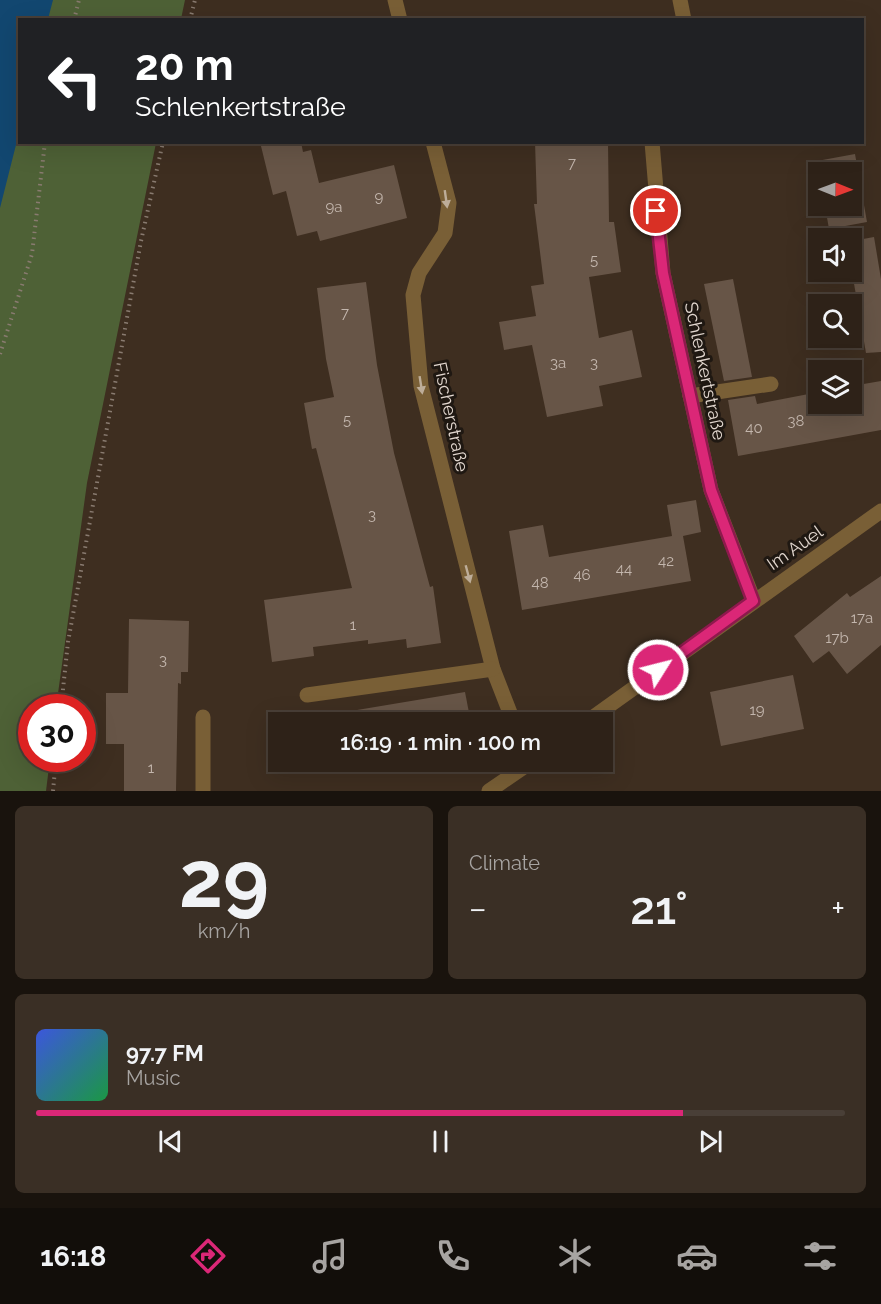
<!DOCTYPE html>
<meta charset="utf-8">
<style>
body{margin:0;font-family:Raleway,sans-serif;background:#3a2f25;color:#f1f3f6;height:100vh;display:flex;flex-direction:column;font-size:22px;white-space:nowrap}
*{box-sizing:border-box;margin:0}
p{font-size:20px;color:#a7a4a2}
.icon{flex:none;width:33px;height:33px;fill:none;stroke:currentColor;stroke-width:2;stroke-linecap:round;stroke-linejoin:round}
.map{position:relative;height:791px;overflow:hidden}
.panel{display:flex;flex-direction:column;gap:15px;padding:15px;background:#19130d;flex:1}
.panel>*{flex:none}
.hud{position:absolute;left:18px;top:18px;width:846px;height:126px;border-radius:0px;box-shadow:0 6px 24px #0002,0 0 0 2px #493f37;background:#202124;color:#fff;overflow:hidden}
.needle{width:39px;rotate:91deg}
.buttons{position:absolute;left:808px;top:162px;display:grid;gap:12px}
.buttons a{display:grid;place-items:center;width:54px;height:54px;border-radius:0px;background:#2e2218;box-shadow:0 6px 24px #0002,0 0 0 2px #493f37;font-size:30px}
.speed{position:absolute;left:18px;top:694px;display:flex;gap:12px;font-size:30px;font-weight:700;text-align:center}
.speed>*{display:grid;place-content:center;width:78px;height:78px;border-radius:50%;background:#2e2218;box-shadow:0 6px 24px #0002,0 0 0 2px #493f37;line-height:1}
.speed .limit{border:9px solid #d22;background:#fff;color:#111}
.pin{position:absolute;display:grid;place-items:center;width:51px;height:51px;color:#fff;margin:-26px;border:3px solid #fff;border-radius:50%;box-shadow:0 2px 6px #0007}
.me{position:absolute;width:66px;margin:-33px;rotate:54deg;stroke-linejoin:round;filter:drop-shadow(0 0 4px #0008)}
.turn{display:flex;align-items:center;gap:21px;height:126px;padding:0 18px;font-size:27px}
.turn .icon{width:78px;height:78px;stroke-width:2.5}
.turn b{display:block;font-size:42px;line-height:51px}
.big{font-size:45px;font-weight:600;line-height:1.1}
.panel .card{flex:1;display:flex;flex-direction:column;justify-content:center;gap:9px;min-width:0;padding:0 21px;border-radius:9px;background:#3a2f25}
.panel .dial{align-items:center;gap:0}
.dial b{font-size:78px;line-height:1}
.song{display:flex;align-items:center;gap:18px}
.cover{width:72px;height:72px;border-radius:9px;background:linear-gradient(135deg,hsl(230 70% 55%),hsl(140 70% 35%))}
.played{height:6px;border-radius:3px;background:linear-gradient(90deg,#db2777 80%,#493f37 80%)}
.keys{display:flex;justify-content:space-around;direction:ltr}
.heat{display:flex;justify-content:space-between;align-items:center;font-size:33px;direction:ltr}
.panel .tiles{flex:1;display:grid;gap:15px;grid-template-columns:1fr 1fr}
.card:last-child{grid-column:span 2}
.trip{position:absolute;left:268px;top:712px;width:345px;height:60px;border-radius:0px;background:#2e2218;box-shadow:0 6px 24px #0002,0 0 0 2px #493f37;font-weight:600;line-height:60px;text-align:center}
.dock{display:flex;height:96px;justify-content:space-around;align-items:center;background:#120e0a;color:#a7a4a2}
.dock .icon{width:42px;height:42px}
.dock .current{color:#db2777}
.dock b{font-size:27px;color:#f1f3f6}
.map>svg:first-child{display:block}
.green{fill:#4e6136}
.water{fill:#124770}
.building{fill:#675547}
.lines{fill:none;stroke-linecap:round;stroke-linejoin:round}
.path{stroke:#897b70;stroke-width:4;stroke-dasharray:1.5 4.5;stroke-linecap:butt}
.minor{stroke:#795f36;stroke-width:15}
.oneway{fill:#bdad99}
.route-casing{stroke:#8e194d;stroke-width:15}
.route{stroke:#db2777;stroke-width:10}
.labels{text-anchor:middle;stroke-width:6;stroke-linejoin:round;paint-order:stroke}
.number-label{font-size:15px;fill:#c3b6ad}
.street-label{font-size:18px;fill:#e2d7cf;stroke:#1f1812}
</style>
<div class="map">
<svg width="881" height="791" viewBox="0 0 881 791">
<rect width="100%" height="100%" fill="#3e2e20"/>
<polygon class="green" points="0,0 185,0 181,19 20,20 20,142 156,143 87,483 56,708 32,708 32,759 50,759 46,791 0,791"/>
<polygon class="water" points="0,0 53,0 48,19 20,20 19,133 0,208"/>
<g class="building">
<polygon points="260,142 301,142 303,152 311,150 319,183 394,165 407,218 320,241 317,231 297,236 286,191 273,195"/>
<polygon points="535,142 608,142 609,222 614,222 621,272 589,277 599,338 632,330 642,377 599,386 603,406 547,417 532,345 504,350 499,322 536,316 531,286 544,284 534,204 537,204"/>
<polygon points="855,154 867,222 829,229 825,206 852,206 852,172 819,172 817,161"/>
<polygon points="874,237 881,279 881,352 866,353 852,272 852,241"/>
<polygon points="733,279 752,377 724,381 704,284"/>
<polygon points="366,282 377,365 394,453 430,587 433,586 441,643 407,648 406,639 368,644 368,640 313,647 314,656 272,662 264,600 352,588 316,448 312,449 304,403 334,397 326,359 317,288"/>
<polygon points="881,381 881,430 738,456 728,400 755,396 757,404 819,392 819,404 852,404 852,386"/>
<polygon points="696,500 701,532 683,536 691,581 522,610 509,531 543,525 549,557 672,536 667,505"/>
<polygon points="881,576 881,645 847,674 829,651 813,663 794,636 847,593 850,597"/>
<polygon points="129,619 189,621 188,672 181,672 181,684 178,683 176,791 124,791 124,744 106,744 106,693 128,693"/>
<polygon points="793,675 804,729 721,746 710,692"/>
<polygon points="465,692 471,723 297,723 297,720"/>
</g>
<g class="lines">
<g class="path">
<polyline points="74,20 79,0"/>
<polyline points="190,20 195,0"/>
<polyline points="0,354 32,254 45,142"/>
<polyline points="61,708 68,642 141,241 163,142"/>
<polyline points="53,791 56,759"/>
</g>
<g class="minor">
<polyline points="395,0 400,20"/>
<polyline points="680,0 684,20"/>
<polyline points="433,142 449,203 445,233 419,273 413,295 421,386 493,669 514,723"/>
<polyline points="652,142 663,273 711,490 754,601"/>
<polyline points="690,396 771,384"/>
<polyline points="307,695 493,669"/>
<polyline points="585,723 881,511"/>
<polyline points="203,791 203,717"/>
<polyline points="489,791 531,762"/>
</g>
</g>
<defs><path id="oneway-solid" d="M-6-.8H1V-3.2L6.5 0L1 3.2V.8H-6Z" transform="scale(1.5)"/></defs>
<g class="oneway">
<use href="#oneway-solid" transform="translate(446 199) rotate(82)"/>
<use href="#oneway-solid" transform="translate(421 385) rotate(81)"/>
<use href="#oneway-solid" transform="translate(468 574) rotate(75)"/>
</g>
<g class="lines">
<g class="route-casing">
<polyline id="route" points="656,211 663,273 711,490 753,601 658,670"/>
</g>
<use href="#route" class="route"/>
</g>
<g class="labels">
<g class="number-label">
<text x="572" y="168">7</text>
<text x="379" y="202">9</text>
<text x="334" y="212">9a</text>
<text x="594" y="265">5</text>
<text x="345" y="318">7</text>
<text x="558" y="368">3a</text>
<text x="594" y="368">3</text>
<text x="347" y="425">5</text>
<text x="796" y="426">38</text>
<text x="754" y="433">40</text>
<text x="372" y="520">3</text>
<text x="666" y="566">42</text>
<text x="624" y="574">44</text>
<text x="582" y="580">46</text>
<text x="540" y="588">48</text>
<text x="862" y="623">17a</text>
<text x="353" y="630">1</text>
<text x="837" y="643">17b</text>
<text x="163" y="665">3</text>
<text x="757" y="715">19</text>
<text x="151" y="773">1</text>
</g>
<g class="street-label">
<text transform="translate(705 371) rotate(78)" y="6">Schlenkertstraße</text>
<text transform="translate(451 417) rotate(78)" y="6">Fischerstraße</text>
<text transform="translate(795 548) rotate(-35)" y="6">Im Auel</text>
</g>
</g>
</svg>
<div class="buttons">
<a><svg class="needle" viewBox="-14 -14 28 28"><path d="M0-13l5 13h-10z" fill="#e53935"/><path d="M0 13l5-13h-10z" fill="#a7a4a2"/></svg></a>
<a><svg class="icon" aria-label="sound" viewBox="0 0 24 24"><path d="M4 9h4l5-4v14l-5-4H4zM17 9q2 3 0 6"/></svg></a>
<a><svg class="icon" aria-label="search" viewBox="0 0 24 24"><circle cx="10" cy="10" r="6"/><path d="M15 15l6 6"/></svg></a>
<a><svg class="icon" aria-label="layers" viewBox="0 0 24 24"><path d="M12 4l9 5-9 5-9-5zM3 14l9 5 9-5"/></svg></a>
</div>
<div class="speed"><div class="limit">30</div></div>
<div class="pin" style="left:656px;top:211px;background:#d93025"><svg class="icon" aria-label="arrive" viewBox="0 0 24 24"><path d="M6 21V4h12l-3 4 3 4H6"/></svg></div>
<svg class="me" style="left:658px;top:670px" viewBox="-20 -20 40 40"><circle r="17" fill="#db2777" stroke="#fff" stroke-width="3"/><path d="M0-11L8 9 0 5-8 9z" fill="#fff"/></svg>
<div class="trip">16:19 · 1 min · 100 m</div>
<div class="hud">
<div class="turn"><svg class="icon" aria-label="left" viewBox="0 0 24 24"><path d="M17 20v-9H6M10 6l-5 5 5 5"/></svg><div><b>20 m</b>Schlenkertstraße</div></div>
</div>
</div>
<section class="panel">
<div class="tiles">
<div class="card dial"><b>29</b><p>km/h</p></div>
<div class="card"><p>Climate</p>
<div class="heat"><a>−</a><b class="big">21°</b><a>+</a></div>
</div>
<div class="card">
<div class="song"><i class="cover"></i><div><b>97.7 FM</b><p>Music</p></div></div>
<div class="played"></div>
<div class="keys"><svg class="icon" aria-label="previous" viewBox="0 0 24 24"><path d="M18 5L8 12l10 7zM5 5v14"/></svg><svg class="icon" aria-label="pause" viewBox="0 0 24 24"><path d="M8 5v14M16 5v14"/></svg><svg class="icon" aria-label="next" viewBox="0 0 24 24"><path d="M6 5l10 7-10 7zM19 5v14"/></svg></div>
</div>
</div>
</section>
<nav class="dock">
<b>16:18</b>
<svg class="icon current" aria-label="directions" viewBox="0 0 24 24"><path d="M12 3l9 9-9 9-9-9zM9 14v-3h6M13 9l2 2-2 2"/></svg>
<svg class="icon" aria-label="music" viewBox="0 0 24 24"><path d="M9 18V5l10-2v13"/><circle cx="6" cy="18" r="3"/><circle cx="16" cy="16" r="3"/></svg>
<svg class="icon" aria-label="phone" viewBox="0 0 24 24"><path d="M5 4h4l2 5-3 2q2 4 5 5l2-3 5 2v4C11 20 4 13 5 4z"/></svg>
<svg class="icon" aria-label="climate" viewBox="0 0 24 24"><path d="M12 3v18M4 7l16 10M4 17L20 7"/></svg>
<svg class="icon" aria-label="car" viewBox="0 0 24 24"><path d="M5 17H2v-5l4-1 3-4h7l3 4 3 1v5h-3M9 17h6M6 11h13"/><circle cx="7" cy="17" r="2"/><circle cx="17" cy="17" r="2"/></svg>
<svg class="icon" aria-label="filters" viewBox="0 0 24 24"><path d="M4 7h16M4 17h16"/><circle cx="9" cy="7" r="2"/><circle cx="15" cy="17" r="2"/></svg>
</nav>
